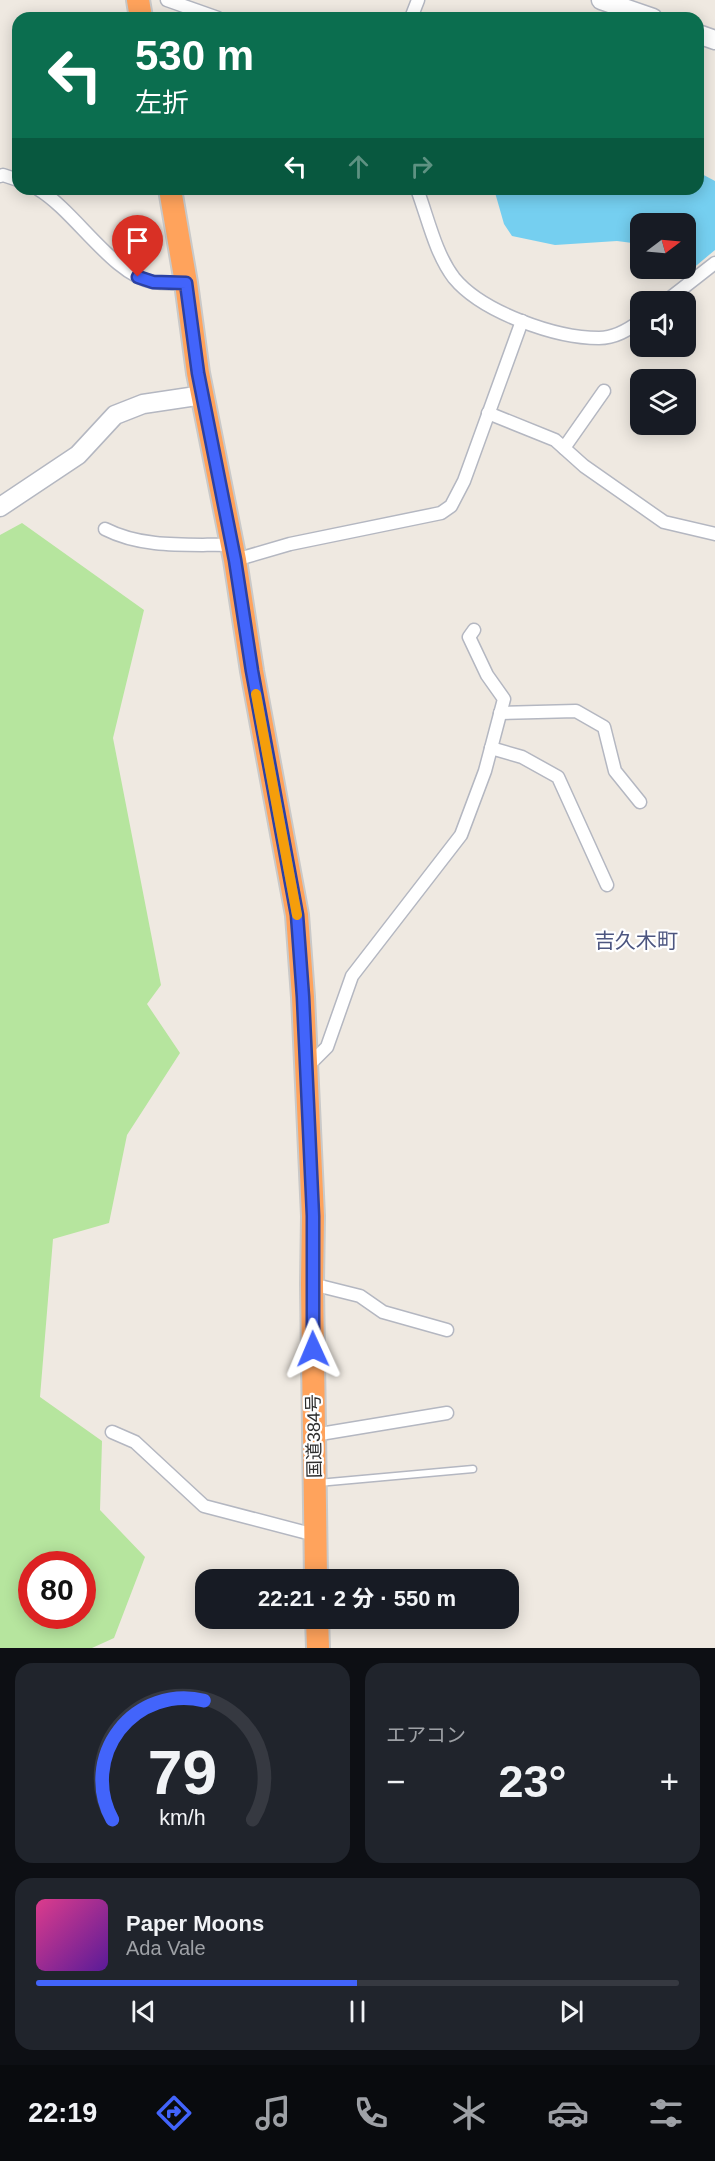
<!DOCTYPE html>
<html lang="ja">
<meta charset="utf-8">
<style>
body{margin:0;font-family:Helvetica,"Noto Sans JP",sans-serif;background:#20242c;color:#f1f3f6;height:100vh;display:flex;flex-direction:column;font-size:22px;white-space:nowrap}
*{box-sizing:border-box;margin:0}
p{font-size:20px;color:#9ea1a6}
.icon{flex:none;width:33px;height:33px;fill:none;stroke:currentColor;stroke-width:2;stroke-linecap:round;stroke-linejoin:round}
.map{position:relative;height:1648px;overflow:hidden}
.panel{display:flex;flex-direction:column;gap:15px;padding:15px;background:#0d0f14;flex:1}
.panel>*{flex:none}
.top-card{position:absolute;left:12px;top:12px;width:692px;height:183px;border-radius:18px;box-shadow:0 3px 15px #0003;background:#0b6e4f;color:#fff;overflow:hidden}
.needle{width:39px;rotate:74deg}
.controls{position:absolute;left:630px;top:213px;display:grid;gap:12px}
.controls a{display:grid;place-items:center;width:66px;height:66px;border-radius:12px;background:#171b24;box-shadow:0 3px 15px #0003;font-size:30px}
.speed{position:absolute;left:18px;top:1551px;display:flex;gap:12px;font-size:30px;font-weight:700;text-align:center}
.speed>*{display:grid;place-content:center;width:78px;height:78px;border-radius:50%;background:#171b24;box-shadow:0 3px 15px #0003;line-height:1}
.speed .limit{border:9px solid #d22;background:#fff;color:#111}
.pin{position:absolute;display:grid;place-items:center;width:51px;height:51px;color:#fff;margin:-62px -26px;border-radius:50% 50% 50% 0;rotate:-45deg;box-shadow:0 0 6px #0007}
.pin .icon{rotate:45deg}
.me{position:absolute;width:66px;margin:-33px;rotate:359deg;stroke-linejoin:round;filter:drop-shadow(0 0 4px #0008)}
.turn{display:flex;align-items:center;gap:21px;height:126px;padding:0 24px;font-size:27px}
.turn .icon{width:78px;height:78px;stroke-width:2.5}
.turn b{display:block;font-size:42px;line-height:51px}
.lanes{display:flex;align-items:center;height:57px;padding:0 24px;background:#0003;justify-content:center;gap:30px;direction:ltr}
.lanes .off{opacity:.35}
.big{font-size:45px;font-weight:800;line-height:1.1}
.panel .card{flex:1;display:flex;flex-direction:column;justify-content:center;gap:9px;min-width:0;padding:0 21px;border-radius:18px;background:#20242c}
.panel .dial{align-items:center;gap:0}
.dial svg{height:156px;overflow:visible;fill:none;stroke:#363941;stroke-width:7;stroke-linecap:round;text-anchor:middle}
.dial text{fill:#f1f3f6;stroke:none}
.song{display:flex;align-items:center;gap:18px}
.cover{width:72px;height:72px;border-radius:9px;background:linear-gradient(135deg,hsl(330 70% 55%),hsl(270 70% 35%))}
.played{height:6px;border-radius:3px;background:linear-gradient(90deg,#4264fb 50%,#363941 50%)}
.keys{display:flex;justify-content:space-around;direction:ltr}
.heat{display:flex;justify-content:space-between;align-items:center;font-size:33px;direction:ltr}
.panel .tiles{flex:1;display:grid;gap:15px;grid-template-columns:1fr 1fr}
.card:last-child{grid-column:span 2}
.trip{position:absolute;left:195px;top:1569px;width:324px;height:60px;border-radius:18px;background:#171b24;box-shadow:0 3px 15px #0003;font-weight:800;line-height:60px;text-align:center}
.tab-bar{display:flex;height:96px;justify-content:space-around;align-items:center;background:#090b0e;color:#9ea1a6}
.tab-bar .icon{width:42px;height:42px}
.tab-bar .on{color:#4264fb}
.tab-bar b{font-size:27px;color:#f1f3f6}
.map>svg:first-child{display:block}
.green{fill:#b6e59e;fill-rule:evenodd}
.water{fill:#75cff0}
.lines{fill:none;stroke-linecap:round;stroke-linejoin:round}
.lane-casing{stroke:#b4b7c1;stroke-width:9}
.street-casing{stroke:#b4b7c1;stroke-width:15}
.secondary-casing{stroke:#b4b7c1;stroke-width:21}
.highway-casing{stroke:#c9c9c9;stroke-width:26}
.lane{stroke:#fff;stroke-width:6}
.street{stroke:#fff;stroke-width:12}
.secondary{stroke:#fff;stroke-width:18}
.highway{stroke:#ffa35c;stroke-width:22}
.route-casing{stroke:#2b41a3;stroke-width:15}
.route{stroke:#4264fb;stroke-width:10}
.slow{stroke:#f59e0b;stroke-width:10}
.labels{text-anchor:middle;stroke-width:4.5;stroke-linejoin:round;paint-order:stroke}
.street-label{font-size:18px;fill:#2e2e2e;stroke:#fff}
.quarter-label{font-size:21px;fill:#4d5680;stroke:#fff}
</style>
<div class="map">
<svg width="715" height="1648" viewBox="0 0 715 1648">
<rect width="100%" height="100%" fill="#efe9e1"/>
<path class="green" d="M22 523 144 610 113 738 161 985 147 1004 180 1053 127 1135 109 1223 53 1239 40 1397 102 1441 100 1510 145 1557 114 1638 92 1648H0V535ZM32 1564H82V1616H32Z"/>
<polygon class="water" points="698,172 715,181 715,250 691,270 686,261 686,224 640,224 640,244 617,241 555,245 512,236 504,224 494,189 698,189"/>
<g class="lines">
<g class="lane-casing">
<g id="lane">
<polyline points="318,1483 473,1469"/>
<polyline points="322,1620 388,1623 399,1618"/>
</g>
</g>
<g class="street-casing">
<g id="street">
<polyline points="167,0 218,18"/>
<polyline points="411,18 418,0"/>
<polyline points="0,176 3,175 18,180"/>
<path d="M38 189C75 211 113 275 153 282 163 284 175 283 186 283"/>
<path d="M417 189C428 218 435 253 454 278 482 312 555 338 599 338 615 338 628 330 640 321"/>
<polyline points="665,302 715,263"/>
<polyline points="488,413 555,440 584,466 664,522 715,534"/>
<polyline points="564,448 604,391"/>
<path d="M105 529C144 549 190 544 232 545"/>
<polyline points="235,560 290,544 441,513 451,506 464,481 522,321"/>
<polyline points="500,713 576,711 604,727 615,771 640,802"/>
<polyline points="491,748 522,757 558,777 607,885"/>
<polyline points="307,1067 327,1047 352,976 461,835 485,771 504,699 487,675 469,637 474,630"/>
<polyline points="312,1284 360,1296 383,1312 447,1330"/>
<polyline points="112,1432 135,1442 204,1506 315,1535"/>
<polyline points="314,1435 447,1413"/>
</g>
</g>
<g class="secondary-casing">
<g id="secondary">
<polyline points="601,0 653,18"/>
<polyline points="698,34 715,40"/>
<polyline points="0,507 78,455 115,415 143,404 203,395"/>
</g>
</g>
<g class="highway-casing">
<g id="highway">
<polyline points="138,0 141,18"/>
<polyline points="170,189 186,283 198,373 235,560 252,671 297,915 303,997 313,1216 312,1284 316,1580"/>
<polyline points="317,1618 318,1648"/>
</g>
</g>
<use href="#lane" class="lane"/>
<use href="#street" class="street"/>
<use href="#secondary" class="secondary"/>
<use href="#highway" class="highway"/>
</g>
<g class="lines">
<g class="route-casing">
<polyline id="route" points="138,277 153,282 186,283 198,373 235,560 252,671 297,915 303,997 313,1216 313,1349"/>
</g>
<use href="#route" class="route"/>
<polyline class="slow" points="256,694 297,915"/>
</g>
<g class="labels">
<g class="street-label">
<text transform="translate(314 1436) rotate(-91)" y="6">国道384号</text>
</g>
<g class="quarter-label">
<text x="636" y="948">吉久木町</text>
</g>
</g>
</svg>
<div class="controls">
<a><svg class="needle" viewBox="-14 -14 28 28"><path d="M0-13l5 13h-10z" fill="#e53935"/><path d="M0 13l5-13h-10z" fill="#9ea1a6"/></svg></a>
<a><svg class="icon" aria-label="sound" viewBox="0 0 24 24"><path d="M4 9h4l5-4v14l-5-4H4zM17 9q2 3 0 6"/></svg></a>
<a><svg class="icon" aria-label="layers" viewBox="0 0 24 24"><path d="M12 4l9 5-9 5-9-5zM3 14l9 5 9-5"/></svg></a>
</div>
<div class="speed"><div class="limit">80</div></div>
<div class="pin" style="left:138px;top:277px;background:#d93025"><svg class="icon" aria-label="arrive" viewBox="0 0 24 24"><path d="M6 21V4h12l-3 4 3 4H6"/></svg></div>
<svg class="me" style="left:313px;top:1349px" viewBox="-20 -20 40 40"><path d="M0-17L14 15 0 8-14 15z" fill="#4264fb" stroke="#fff" stroke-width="4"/></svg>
<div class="trip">22:21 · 2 分 · 550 m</div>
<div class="top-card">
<div class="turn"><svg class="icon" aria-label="left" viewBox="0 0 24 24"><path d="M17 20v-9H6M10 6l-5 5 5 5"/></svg><div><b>530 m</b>左折</div></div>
<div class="lanes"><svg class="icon" aria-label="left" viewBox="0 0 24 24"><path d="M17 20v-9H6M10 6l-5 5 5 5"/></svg><svg class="icon off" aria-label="ahead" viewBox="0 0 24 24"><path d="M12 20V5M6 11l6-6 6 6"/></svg><svg class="icon off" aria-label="right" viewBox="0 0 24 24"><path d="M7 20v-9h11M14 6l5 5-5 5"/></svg></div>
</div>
</div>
<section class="panel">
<div class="tiles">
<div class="card dial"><svg viewBox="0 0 100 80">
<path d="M14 69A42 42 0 1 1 86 69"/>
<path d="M14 69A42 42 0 0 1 61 8" stroke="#4264fb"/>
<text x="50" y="56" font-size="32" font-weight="700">79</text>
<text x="50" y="72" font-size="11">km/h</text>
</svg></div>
<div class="card"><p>エアコン</p>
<div class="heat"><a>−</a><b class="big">23°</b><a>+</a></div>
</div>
<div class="card">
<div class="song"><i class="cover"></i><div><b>Paper Moons</b><p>Ada Vale</p></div></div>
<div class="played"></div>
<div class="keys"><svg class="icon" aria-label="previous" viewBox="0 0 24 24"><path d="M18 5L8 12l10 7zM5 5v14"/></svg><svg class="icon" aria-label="pause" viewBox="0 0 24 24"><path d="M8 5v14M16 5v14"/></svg><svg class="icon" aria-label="next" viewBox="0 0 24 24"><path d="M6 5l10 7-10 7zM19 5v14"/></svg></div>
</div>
</div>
</section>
<nav class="tab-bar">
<b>22:19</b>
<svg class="icon on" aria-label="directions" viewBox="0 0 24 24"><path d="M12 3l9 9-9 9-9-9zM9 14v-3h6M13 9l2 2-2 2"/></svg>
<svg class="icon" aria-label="music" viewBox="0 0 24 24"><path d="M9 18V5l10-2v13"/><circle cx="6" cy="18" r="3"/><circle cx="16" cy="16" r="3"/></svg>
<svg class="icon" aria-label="phone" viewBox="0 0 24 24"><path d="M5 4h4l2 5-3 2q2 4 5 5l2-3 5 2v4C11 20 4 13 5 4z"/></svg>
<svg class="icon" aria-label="climate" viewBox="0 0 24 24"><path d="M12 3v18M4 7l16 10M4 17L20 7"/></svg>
<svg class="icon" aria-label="car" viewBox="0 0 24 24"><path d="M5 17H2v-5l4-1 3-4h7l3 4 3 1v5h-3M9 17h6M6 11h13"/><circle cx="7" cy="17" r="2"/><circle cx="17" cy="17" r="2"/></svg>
<svg class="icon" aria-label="filters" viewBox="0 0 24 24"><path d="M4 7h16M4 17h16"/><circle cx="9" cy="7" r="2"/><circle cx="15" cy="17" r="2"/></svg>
</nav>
